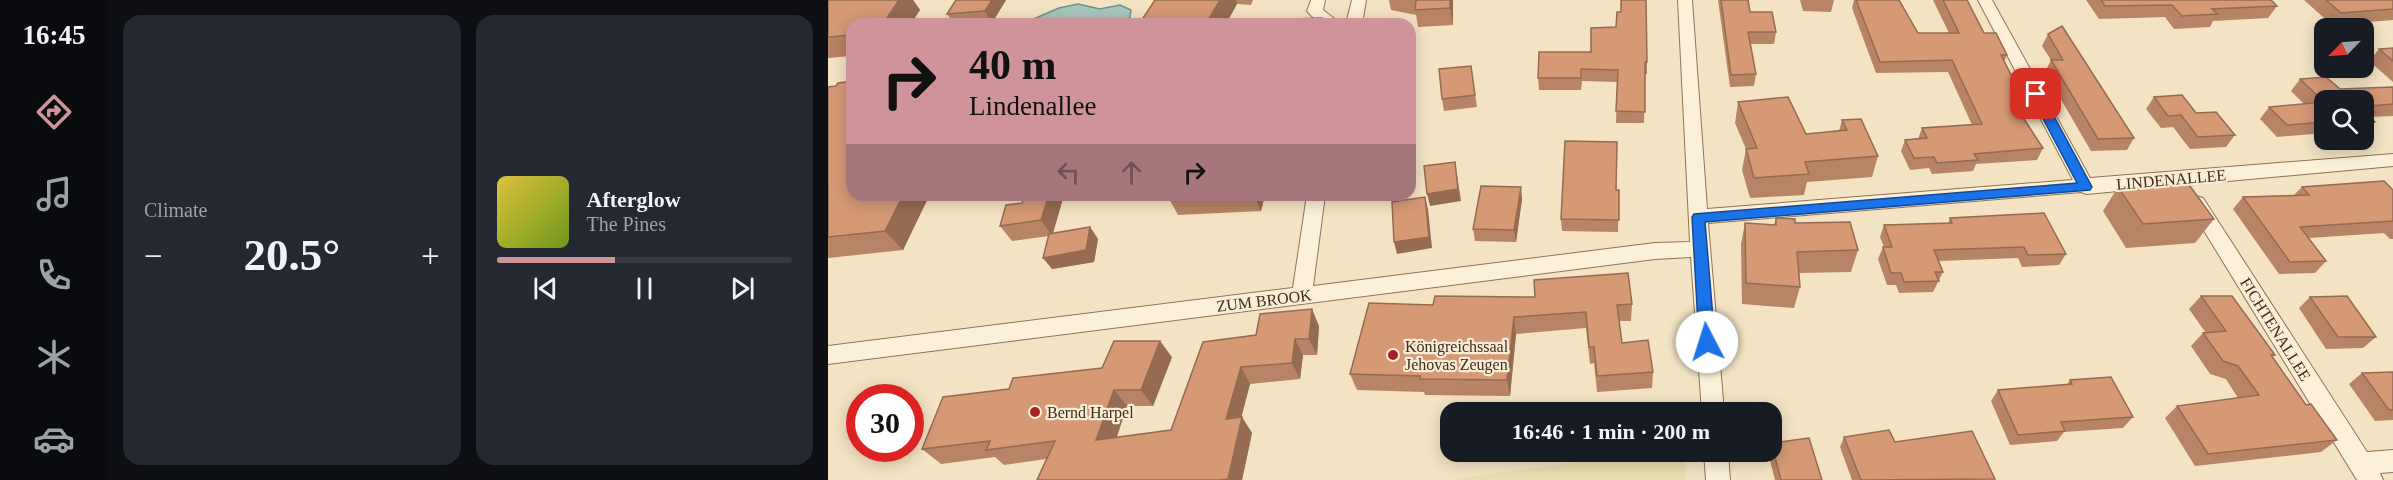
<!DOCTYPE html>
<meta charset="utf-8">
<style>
body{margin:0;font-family:"Times New Roman",serif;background:#242831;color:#f1f3f6;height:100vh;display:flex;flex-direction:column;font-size:22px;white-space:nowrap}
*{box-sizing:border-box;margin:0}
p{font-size:20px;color:#9ea1a6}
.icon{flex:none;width:33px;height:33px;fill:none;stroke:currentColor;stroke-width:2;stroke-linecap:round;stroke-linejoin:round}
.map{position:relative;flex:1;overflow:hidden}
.side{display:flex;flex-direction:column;gap:15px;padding:15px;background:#0d0f14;width:720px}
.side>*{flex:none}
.top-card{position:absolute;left:18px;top:18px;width:570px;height:183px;border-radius:18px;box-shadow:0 3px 15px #0003;background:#cf9499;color:#111;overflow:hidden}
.needle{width:39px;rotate:245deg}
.controls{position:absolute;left:1486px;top:18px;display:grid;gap:12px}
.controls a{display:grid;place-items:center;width:60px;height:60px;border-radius:12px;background:#171b24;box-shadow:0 3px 15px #0003;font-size:30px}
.speed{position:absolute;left:18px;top:384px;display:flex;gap:12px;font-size:30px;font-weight:700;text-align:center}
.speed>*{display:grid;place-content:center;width:78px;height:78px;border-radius:50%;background:#171b24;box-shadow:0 3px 15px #0003;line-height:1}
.speed .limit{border:9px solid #d22;background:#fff;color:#111}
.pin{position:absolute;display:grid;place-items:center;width:51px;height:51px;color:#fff;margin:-26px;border-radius:12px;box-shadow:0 3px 9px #0006}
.me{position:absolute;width:66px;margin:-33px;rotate:355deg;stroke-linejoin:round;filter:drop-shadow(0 0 4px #0008)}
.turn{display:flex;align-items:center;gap:21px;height:126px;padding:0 24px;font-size:27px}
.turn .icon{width:78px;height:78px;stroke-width:2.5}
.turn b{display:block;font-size:42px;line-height:51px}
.lanes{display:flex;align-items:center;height:57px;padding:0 24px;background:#0003;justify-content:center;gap:30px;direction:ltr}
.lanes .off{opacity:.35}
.big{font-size:45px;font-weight:800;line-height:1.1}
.side .tile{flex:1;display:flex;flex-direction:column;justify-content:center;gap:9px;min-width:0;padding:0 21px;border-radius:18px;background:#242831}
.song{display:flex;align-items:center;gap:18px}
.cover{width:72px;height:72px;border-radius:9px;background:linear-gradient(135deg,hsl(50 70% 55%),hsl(80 70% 35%))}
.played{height:6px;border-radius:3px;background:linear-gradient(90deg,#cf9499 40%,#363941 40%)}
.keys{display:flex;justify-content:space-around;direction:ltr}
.heat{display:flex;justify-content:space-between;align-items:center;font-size:33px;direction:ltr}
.side .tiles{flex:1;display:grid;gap:15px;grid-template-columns:repeat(2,1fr)}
.trip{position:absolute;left:612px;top:402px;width:342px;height:60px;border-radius:18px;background:#171b24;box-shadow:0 3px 15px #0003;font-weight:800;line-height:60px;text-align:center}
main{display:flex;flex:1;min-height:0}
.dock{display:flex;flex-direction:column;width:108px;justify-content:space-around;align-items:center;background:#090b0e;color:#9ea1a6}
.dock .icon{width:42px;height:42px}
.dock .current{color:#cf9499}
.dock b{font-size:27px;color:#f1f3f6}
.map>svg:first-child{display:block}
.farmland{fill:#e9deb0}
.water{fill:#a6c5bb;stroke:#6b9589;stroke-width:1.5}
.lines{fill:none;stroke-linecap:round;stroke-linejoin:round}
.street-casing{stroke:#8f7358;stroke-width:2}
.street{fill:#fcf0d8;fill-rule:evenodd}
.wall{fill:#b78465}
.shaded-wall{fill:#956b52}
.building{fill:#d59975;stroke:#956b52;stroke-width:1.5}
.route{fill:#1a73e8;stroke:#114b97;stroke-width:1.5}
.poi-dot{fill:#a52127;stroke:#f9edd4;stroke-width:2}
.labels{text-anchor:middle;stroke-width:4.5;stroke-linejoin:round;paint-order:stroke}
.street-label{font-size:16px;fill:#3e2c1d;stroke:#f9edd4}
.poi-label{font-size:16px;fill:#3e2c1d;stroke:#f9edd4;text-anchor:start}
</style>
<main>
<nav class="dock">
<b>16:45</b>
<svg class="icon current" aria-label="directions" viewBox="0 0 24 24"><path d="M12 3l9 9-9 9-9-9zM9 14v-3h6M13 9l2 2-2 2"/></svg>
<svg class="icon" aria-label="music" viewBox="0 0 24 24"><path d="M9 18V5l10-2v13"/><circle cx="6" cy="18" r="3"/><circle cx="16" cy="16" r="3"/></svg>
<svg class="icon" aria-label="phone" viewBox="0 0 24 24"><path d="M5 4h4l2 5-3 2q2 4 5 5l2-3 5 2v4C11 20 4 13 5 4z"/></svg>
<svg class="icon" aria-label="climate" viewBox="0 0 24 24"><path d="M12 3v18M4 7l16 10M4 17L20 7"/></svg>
<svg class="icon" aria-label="car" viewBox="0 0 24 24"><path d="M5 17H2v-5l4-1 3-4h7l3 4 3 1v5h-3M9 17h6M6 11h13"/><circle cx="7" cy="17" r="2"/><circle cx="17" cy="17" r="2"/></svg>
</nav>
<section class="side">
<div class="tiles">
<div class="tile"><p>Climate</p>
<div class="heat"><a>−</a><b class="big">20.5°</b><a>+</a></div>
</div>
<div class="tile">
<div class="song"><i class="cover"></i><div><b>Afterglow</b><p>The Pines</p></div></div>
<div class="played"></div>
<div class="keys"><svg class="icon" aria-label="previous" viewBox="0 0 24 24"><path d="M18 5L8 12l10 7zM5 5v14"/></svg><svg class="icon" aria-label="pause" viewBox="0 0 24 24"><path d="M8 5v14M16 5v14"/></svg><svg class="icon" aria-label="next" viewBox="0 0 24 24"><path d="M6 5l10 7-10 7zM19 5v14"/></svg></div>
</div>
</div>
</section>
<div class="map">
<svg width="1565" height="480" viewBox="0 0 1565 480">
<rect width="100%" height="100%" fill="#f3e3c3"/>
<polygon class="farmland" points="820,452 856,452 858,480 621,480"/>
<polygon class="water" points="250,4 272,9 292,5 303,10 302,17 294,24 194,24 231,8"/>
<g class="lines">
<g class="street-casing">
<g id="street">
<path d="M483 0H497L495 10 513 24C498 24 489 23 479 11Z"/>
<polygon points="524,0 538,0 534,24 518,24"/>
<polygon points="850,0 864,0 879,209 1245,180 1150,0 1164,0 1262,178 1565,154 1565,166 1258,194 1253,192 880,223 896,412 874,412 863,257 827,259 0,364 0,346 465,288 479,195 497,195 485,286 827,243 862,242"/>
<polygon points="1368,196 1375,198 1539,452 1565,450 1565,472 1552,473 1555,480 1529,480 1359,203 1361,198"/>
<polygon points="876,452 900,452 902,480 878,480"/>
</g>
</g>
<use href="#street" class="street"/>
</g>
<g class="wall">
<polygon points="0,0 85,0 92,10 24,24 24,56 0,58"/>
<polygon points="178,0 164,23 126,24 119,14"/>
<polygon points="327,0 425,0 423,5 409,4 399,21 311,24"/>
<polygon points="561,0 625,0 625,25 590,27 588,15 563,10"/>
<polygon points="890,0 920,0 922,12 948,32 946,44 922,44 928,74 926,86 902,87"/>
<polygon points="972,0 1006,0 1003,12 975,11"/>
<polygon points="1026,0 1071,0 1090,33 1121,33 1105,0 1139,0 1156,33 1179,55 1176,62 1201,110 1197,119 1215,148 1209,160 1148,164 1145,171 1104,174 1101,168 1082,170 1073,151 1077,140 1090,139 1094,128 1144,125 1120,72 1048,73 1024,8"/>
<polygon points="1258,0 1443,0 1449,6 1440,18 1385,21 1382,27 1346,29 1337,17 1271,19"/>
<polygon points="1476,0 1565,0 1565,20 1504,25"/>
<polygon points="1220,34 1306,138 1299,150 1263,151 1217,72 1223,60 1214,46"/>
<polygon points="1565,48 1565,82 1541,61 1551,49"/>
<polygon points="763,52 819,62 819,74 817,74 816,123 788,123 789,82 754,81 753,90 711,90 710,78"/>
<polygon points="643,66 649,107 616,111 614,99"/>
<polygon points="1472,79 1512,89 1565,87 1565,116 1542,117 1547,122 1536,134 1536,100 1497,100 1497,133 1449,137 1432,119 1441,107 1476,104 1463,91"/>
<polygon points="0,87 24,195 101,196 75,250 0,258"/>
<polygon points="1326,97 1368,113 1407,135 1398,147 1362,149 1345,127 1333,128 1318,109"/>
<polygon points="910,102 978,134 1011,131 1014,120 1050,156 1044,177 979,182 976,195 922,198 914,170 918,149 907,123"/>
<polygon points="1290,187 1386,219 1367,243 1298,248 1275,211"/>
<polygon points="1474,187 1565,190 1565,239 1562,239 1556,233 1481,238 1498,261 1487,273 1451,274 1405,209 1415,197 1466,195"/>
<polygon points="788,190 791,190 790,232 734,231 733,219"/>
<polygon points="236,195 225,233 262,227 270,239 266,262 224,269 221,236 184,241 172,226 194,203"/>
<polygon points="339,195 437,195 433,211 350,215"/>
<polygon points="694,199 688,242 647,241 645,229"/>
<polygon points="948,218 967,223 1030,250 1023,272 971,273 972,287 966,308 914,304 913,244 917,223 946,225"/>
<polygon points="1122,218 1238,254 1231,265 1194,267 1190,258 1111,261 1115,272 1105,292 1071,293 1068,285 1059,285 1050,259 1055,247 1056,247 1052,237 1056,225 1120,223"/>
<polygon points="1373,296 1447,355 1444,357 1478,405 1509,440 1493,452 1367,466 1337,418 1349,406 1410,398 1398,379 1382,374 1363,346 1375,333 1378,333 1361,309"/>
<polygon points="1482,297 1548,337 1535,348 1498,349 1471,308"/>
<polygon points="804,304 803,321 791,321 794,343 825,372 824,388 769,392 766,363 762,364 758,328 688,334 682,396 597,395 596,392 529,390 522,374 605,305"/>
<polygon points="491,326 489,355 475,355 472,379 422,384 413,417 424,433 414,480 209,480 218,459 176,465 167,457 113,464 94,449 181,389 274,368 344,357 325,406 299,406 288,437 343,430 428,335"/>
<polygon points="1565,372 1565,420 1547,421 1521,384 1534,373"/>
<polygon points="1242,380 1305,417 1295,428 1236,432 1229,441 1182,445 1163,401 1170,390 1239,385"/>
<polygon points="1016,437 1067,442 1167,479 1024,480 1012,447"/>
<polygon points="944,443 994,480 947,480 940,453 940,452 944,452"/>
</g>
<g class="shaded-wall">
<polygon points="71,0 85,0 92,10 83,24 55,24"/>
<polygon points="164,0 178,0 164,23 157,11"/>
<polygon points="392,0 408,0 409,4 398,24 379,22"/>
<polygon points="622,0 625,0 625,25 622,8"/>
<polygon points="627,162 633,201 602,206 599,194"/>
<polygon points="693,187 694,199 688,242 686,230"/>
<polygon points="75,195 101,196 75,250 57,231"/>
<polygon points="221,195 236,195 224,236 213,220"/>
<polygon points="426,195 437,195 433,211"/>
<polygon points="597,197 600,209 604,248 569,254 566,242"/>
<polygon points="262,227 270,239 266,262 224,269 215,258"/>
<polygon points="484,309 491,326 489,355 481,339"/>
<polygon points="686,317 688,334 682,396 679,380"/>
<polygon points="467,339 475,355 472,379 464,363"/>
<polygon points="332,341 344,357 325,406 313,390"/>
<polygon points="413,367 422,384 409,434 398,419"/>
<polygon points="286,390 299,406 283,455 268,440"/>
<polygon points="414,417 424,433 414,480 401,480 400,479"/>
</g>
<g class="building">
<polygon points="0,0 71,0 55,24 24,24 24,35 0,37"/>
<polygon points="128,0 164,0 157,11 119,14"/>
<polygon points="327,0 392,0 379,22 494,18 492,24 311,24"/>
<polygon points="588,0 622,0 622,8 587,10"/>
<polygon points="793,0 818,0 819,62 817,62 817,112 788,111 790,70 753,69 753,78 710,78 711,52 763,52 763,28 788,27 789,12 793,12"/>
<polygon points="893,0 920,0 922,12 944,12 948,32 920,32 928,74 903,75"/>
<polygon points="1028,0 1071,0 1090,33 1131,33 1115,0 1139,0 1156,33 1168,33 1179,55 1173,55 1201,110 1190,110 1215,148 1146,154 1150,160 1109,163 1106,157 1086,158 1077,140 1099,138 1094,128 1154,124 1124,60 1052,62"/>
<polygon points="1273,0 1443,0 1449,6 1384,9 1390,14 1354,16 1344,5 1277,6"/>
<polygon points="1498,0 1565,0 1565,9 1513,13"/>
<polygon points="1234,26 1306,138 1270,139 1223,60 1235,60 1220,34"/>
<polygon points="1565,48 1565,61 1551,49"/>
<polygon points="643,66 647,95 614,99 611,69"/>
<polygon points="1498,77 1512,89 1565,87 1565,104 1540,106 1547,112 1538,113 1547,122 1536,123 1536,100 1497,100 1497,122 1459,125 1441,107 1496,102 1472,79"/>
<polygon points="24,81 24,195 75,195 57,231 0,237 0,87 8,86 10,83"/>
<polygon points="1354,95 1368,113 1388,112 1407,135 1370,137 1353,115 1340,116 1326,97"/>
<polygon points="960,97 978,134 1019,130 1014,120 1033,119 1050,156 977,162 981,174 926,178 918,149 929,148 910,102"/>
<polygon points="737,141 789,142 788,190 791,190 791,220 733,219"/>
<polygon points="627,162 630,189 599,194 596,166"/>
<polygon points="1556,181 1565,190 1565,221 1472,227 1498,261 1462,262 1415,197 1481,195 1474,187"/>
<polygon points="1359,182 1386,219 1315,224 1290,187"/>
<polygon points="653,186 693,187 686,230 645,229"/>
<polygon points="197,195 221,195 213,220 172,226 178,205 194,203"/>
<polygon points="597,197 601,237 566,242 564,202"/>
<polygon points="1216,213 1238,254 1200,255 1196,247 1106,250 1115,272 1107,272 1111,281 1076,282 1073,273 1063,273 1055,247 1064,247 1056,225 1124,223 1122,218"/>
<polygon points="948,218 967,219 967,223 1022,222 1030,250 969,252 972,287 918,283 917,223 948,225"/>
<polygon points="262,227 258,250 215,258 221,234"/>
<polygon points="800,273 804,304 789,305 794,343 820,340 825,372 769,376 766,347 761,347 758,312 686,317 679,380 592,379 592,376 522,374 541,303 605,305 607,296 707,297 706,280"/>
<polygon points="1373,296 1404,296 1447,355 1443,355 1478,405 1483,404 1509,440 1380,454 1349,406 1431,395 1410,366 1395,361 1375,333 1398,331"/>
<polygon points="1519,296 1548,337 1510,337 1482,297"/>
<polygon points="484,309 481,339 467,339 464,363 413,367 398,419 414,417 400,479 392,480 209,480 227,441 158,450 162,441 94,449 115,397 181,389 185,378 274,368 286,341 332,341 313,390 286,390 268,440 343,430 375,342 428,335 432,314"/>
<polygon points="1565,372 1565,410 1561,410 1534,373"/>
<polygon points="1283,377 1305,417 1233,422 1237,431 1190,435 1170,390 1244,384 1242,380"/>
<polygon points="1061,430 1067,442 1144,431 1167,479 1033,480 1016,437"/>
<polygon points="981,438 994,480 953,480 944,446 944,443"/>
</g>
<polygon class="route" points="1208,90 1214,94 1264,187 1262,190 877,222 887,342 884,347 879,349 874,347 871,342 864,217 866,214 1249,183 1202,94"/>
<g class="poi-dot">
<circle cx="565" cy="355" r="6"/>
<circle cx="207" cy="412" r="6"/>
</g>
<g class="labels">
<g class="street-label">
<text transform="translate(1343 179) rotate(-5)" y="6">LINDENALLEE</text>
<text transform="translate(436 300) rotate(-7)" y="6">ZUM BROOK</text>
<text transform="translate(1448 329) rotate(58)" y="6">FICHTENALLEE</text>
</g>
<g class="poi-label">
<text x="577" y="352">Königreichssaal<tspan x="577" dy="18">Jehovas Zeugen</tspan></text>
<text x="219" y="418">Bernd Harpel</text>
</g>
</g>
</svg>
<div class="controls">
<a><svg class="needle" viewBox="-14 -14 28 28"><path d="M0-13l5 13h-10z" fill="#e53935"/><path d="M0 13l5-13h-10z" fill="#9ea1a6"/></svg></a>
<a><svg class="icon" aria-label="search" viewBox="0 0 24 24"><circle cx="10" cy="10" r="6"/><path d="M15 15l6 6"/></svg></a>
</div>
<div class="speed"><div class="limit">30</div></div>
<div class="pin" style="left:1208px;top:94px;background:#d93025"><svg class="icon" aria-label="arrive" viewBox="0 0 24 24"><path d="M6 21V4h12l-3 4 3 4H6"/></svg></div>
<svg class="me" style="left:879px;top:342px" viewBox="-20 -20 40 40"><circle r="19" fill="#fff"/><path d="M0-13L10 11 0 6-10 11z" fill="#1a73e8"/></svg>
<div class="trip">16:46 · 1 min · 200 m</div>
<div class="top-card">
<div class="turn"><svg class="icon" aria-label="right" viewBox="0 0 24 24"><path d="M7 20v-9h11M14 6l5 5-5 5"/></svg><div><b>40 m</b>Lindenallee</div></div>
<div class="lanes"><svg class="icon off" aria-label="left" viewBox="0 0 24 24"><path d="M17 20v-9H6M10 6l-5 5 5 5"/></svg><svg class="icon off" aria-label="ahead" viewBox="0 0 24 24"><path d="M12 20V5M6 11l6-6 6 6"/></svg><svg class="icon" aria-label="right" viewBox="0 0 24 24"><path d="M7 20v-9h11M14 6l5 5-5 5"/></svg></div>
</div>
</div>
</main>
